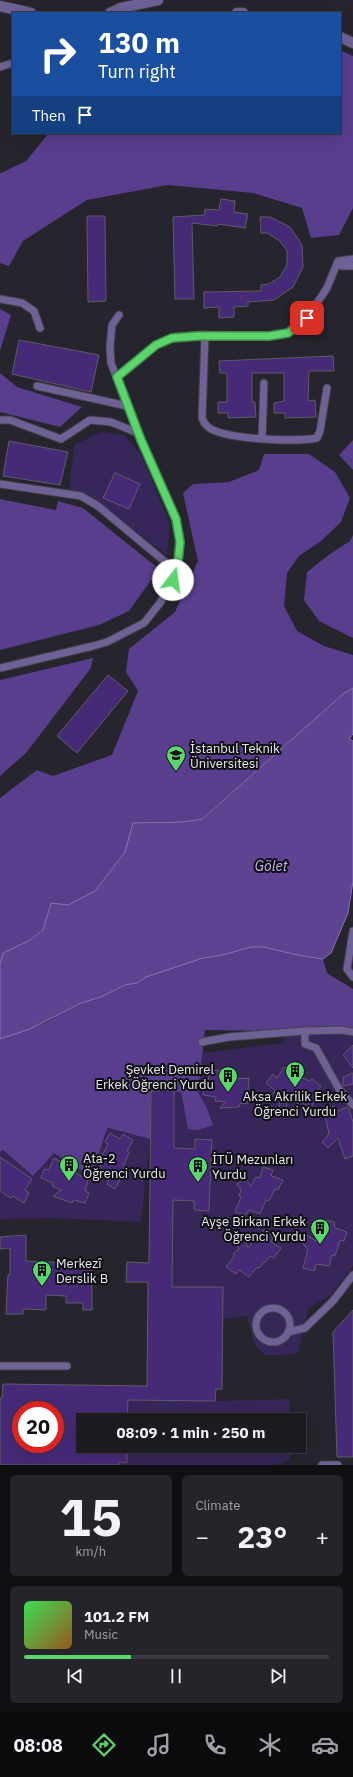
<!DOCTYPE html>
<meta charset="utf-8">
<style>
body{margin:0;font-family:"IBM Plex Sans",sans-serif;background:#25242a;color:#f1f3f6;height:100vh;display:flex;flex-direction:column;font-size:15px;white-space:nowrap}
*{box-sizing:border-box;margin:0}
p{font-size:13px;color:#a0a1a5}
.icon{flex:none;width:22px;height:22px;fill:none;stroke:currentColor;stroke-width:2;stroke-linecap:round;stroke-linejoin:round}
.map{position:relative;height:1465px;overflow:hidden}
.panel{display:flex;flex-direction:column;gap:10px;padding:10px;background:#0f0f12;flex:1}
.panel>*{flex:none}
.banner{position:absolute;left:12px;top:12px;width:329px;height:122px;border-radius:0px;box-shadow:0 4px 16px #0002,0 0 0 1px #3a393f;background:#1a4fa0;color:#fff;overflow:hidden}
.speed{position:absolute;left:12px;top:1401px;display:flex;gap:8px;font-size:20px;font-weight:700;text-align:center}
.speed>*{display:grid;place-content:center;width:52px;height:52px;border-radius:50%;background:#1c1b21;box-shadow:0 4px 16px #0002,0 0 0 1px #3a393f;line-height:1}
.speed .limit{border:6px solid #d22;background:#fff;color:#111}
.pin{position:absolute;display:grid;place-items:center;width:34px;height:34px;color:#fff;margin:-17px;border-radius:8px;box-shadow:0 2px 6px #0006}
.me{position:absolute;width:44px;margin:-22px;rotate:15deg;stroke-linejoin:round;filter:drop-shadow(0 0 3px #0008)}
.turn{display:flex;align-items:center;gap:14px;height:84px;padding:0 20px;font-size:18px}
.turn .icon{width:52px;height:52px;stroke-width:2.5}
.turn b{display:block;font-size:28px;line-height:34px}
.then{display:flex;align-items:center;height:38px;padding:0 20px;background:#0003;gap:8px;font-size:15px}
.big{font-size:30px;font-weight:700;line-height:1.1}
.panel .tile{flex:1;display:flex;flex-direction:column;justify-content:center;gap:6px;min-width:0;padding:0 14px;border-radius:6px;background:#25242a}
.panel .dial{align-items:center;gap:0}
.dial b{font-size:52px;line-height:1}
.song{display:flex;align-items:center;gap:12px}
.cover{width:48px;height:48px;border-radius:6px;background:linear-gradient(135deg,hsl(130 70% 55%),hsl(30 70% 35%))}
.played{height:4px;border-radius:2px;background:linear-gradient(90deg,#5cd56d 35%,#3a393f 35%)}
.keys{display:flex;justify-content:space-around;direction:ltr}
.heat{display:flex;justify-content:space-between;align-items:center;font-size:22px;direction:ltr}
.panel .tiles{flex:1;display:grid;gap:10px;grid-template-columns:1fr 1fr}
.tile:last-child{grid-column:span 2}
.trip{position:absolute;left:76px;top:1413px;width:230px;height:40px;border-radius:0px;background:#1c1b21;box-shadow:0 4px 16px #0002,0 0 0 1px #3a393f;font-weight:700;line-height:40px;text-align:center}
.tab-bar{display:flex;height:64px;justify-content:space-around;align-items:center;background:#0b0b0d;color:#a0a1a5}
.tab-bar .icon{width:28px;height:28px}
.tab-bar .current{color:#5cd56d}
.tab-bar b{font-size:18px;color:#f1f3f6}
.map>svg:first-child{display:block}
.green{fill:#37265a}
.forest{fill:#583e8d}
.water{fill:#5d4392;stroke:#8875ae}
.building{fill:#462a78;stroke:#5e5c65;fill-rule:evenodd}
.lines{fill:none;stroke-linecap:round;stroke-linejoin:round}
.service-casing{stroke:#424047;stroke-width:9}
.minor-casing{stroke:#424047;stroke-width:12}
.service{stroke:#6f6096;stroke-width:7}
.minor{stroke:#6f6096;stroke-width:10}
.route-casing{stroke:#3c8a47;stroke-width:10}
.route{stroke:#5cd56d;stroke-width:7}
.labels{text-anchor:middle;stroke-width:4;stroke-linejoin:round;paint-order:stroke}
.poi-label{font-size:13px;fill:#ebeaef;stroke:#0f0e12;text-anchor:start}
.water-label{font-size:14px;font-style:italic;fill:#c7b5f8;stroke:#0f0e12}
</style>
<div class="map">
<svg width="353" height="1465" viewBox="0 0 353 1465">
<rect width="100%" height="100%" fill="#26242c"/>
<g class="green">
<polygon points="101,432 124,435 141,454 170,524 167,555 88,495 69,491 74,445"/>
<polygon points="331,1033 353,1037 353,1266 330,1296 308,1309 298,1353 283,1355 265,1355 255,1346 247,1316 223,1319 223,1287 172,1287 174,1090 181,1092 188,1129 206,1106 198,1092 202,1053 282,1043 286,1036"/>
<polygon points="108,1128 150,1139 141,1222 53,1218 0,1219 0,1152 3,1150 33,1176 54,1153 82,1171"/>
<polygon points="290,1399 290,1420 127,1420 128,1400 215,1401"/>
<polygon points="127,1446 290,1446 290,1460 275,1465 119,1465 119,1462 127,1462"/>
</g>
<g class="forest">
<polygon points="340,50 353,56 353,208 339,235 311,238 302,208 253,193 168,185 87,200 23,241 9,266 0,263 0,172 1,173 26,161 49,133 340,133"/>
<polygon points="0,309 11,315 0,351"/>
<polygon points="0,373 17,387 82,407 60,427 0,412"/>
<polygon points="353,440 353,470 339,455"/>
<path d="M264 454H309L335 472 350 498 341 522 321 541 299 556 287 573 284 606 297 631 324 646 353 655V688L343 694 201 819C179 824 156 822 134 823L125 852 95 891 68 905 51 903 43 930 30 940 3 953 0 964V798L37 770 53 776 112 755 138 691 126 672 129 649 175 612 198 561 183 493 193 484 229 482 259 470Z"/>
<polygon points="0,499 56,510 58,501 83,508 159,569 129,611 99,625 0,650"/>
<polygon points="353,535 353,638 319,621 304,600 307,572 330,554 350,541"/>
<polygon points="93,658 91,668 26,753 0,776 0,680"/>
<polygon points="251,947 264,947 297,955 323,959 327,973 353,989 353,1032 205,1030 198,1092 206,1106 213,1125 199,1130 188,1129 181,1092 151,1091 150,1139 108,1128 105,1134 93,1173 82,1171 54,1153 33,1176 3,1150 0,1152 0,1039 42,1024 81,1003 101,997 125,985 137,983 146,977 203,958 223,955"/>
</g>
<path class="water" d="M353 688V734L349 739 353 741V881L348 913 331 953 323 959 297 955 264 947H251L223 955 203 958 146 977 137 983 125 985 101 997 81 1003 30 1029 0 1039V964L3 953 30 940 43 930 51 903 68 905 95 891 125 852 133 823C156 822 179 824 202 819L343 694Z"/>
<g class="building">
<polygon points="221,199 235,201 234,212 248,214 245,228 218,224 217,226 192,223 194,299 175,299 173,217 204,215 205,209 219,210"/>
<polygon points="87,216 105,216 106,301 88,302"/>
<polygon points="260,217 270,217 290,227 302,245 303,267 293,287 274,300 248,302 248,306 234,307 234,317 219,318 219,307 204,308 204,292 261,291 261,285 269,284 280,277 287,265 287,251 280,241 267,233 261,233"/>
<polygon points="19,340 99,355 91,392 12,374"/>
<polygon points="333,356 334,371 309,371 308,401 315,400 316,417 285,418 285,413 274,413 274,403 284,401 284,373 252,373 252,402 255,402 256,417 228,418 228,413 218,413 218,402 227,402 227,373 220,373 219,361"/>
<polygon points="9,441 68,452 60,485 3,476"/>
<polygon points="115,473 140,484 129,509 103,498"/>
<polygon points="108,675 128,691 77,753 57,736"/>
<polygon points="353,1045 353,1068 343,1055"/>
<polygon points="284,1067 297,1076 310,1081 312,1079 321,1086 313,1096 316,1100 310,1109 300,1101 298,1104 288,1096 285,1117 278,1116 280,1098 273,1094 275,1091 266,1083 273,1074 277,1078"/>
<polygon points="219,1070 219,1076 234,1077 234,1079 249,1078 247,1104 240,1103 239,1107 220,1108 225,1102 215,1101 216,1097 203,1095 204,1084 208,1084 209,1071"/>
<polygon points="353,1073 353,1084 343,1086 343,1077"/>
<path d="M174 1090V1148L195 1149V1139L212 1140 209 1211 194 1210V1201L173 1200 172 1287H223L222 1389H216L215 1401 128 1400 127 1420H83V1446H127V1463L119 1462V1465H0V1398H2L3 1384 147 1386 148 1282H126L127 1262 149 1263 151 1091ZM21 1410H55V1444H21Z"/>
<polygon points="334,1106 337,1111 348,1107 353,1122 353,1156 345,1159 338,1138 328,1148 322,1142 329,1134 324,1111"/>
<polygon points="110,1133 120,1139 123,1134 133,1140 127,1151 129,1152 123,1168 125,1170 115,1189 107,1184 109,1179 97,1172 105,1158 102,1156 108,1144 105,1142"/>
<polygon points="0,1157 32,1179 25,1190 29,1193 24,1203 13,1196 11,1198 0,1191"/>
<polygon points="54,1158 63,1163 63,1165 81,1176 89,1178 85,1191 89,1193 85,1203 73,1200 72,1203 53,1196 61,1190 52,1186 53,1183 41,1178 44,1169 49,1170"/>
<polygon points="263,1167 273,1170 271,1176 283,1180 278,1190 275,1189 269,1201 266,1200 260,1214 249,1210 246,1215 235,1212 241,1197 239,1196 241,1190 237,1184 245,1178 251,1186 256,1177 260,1178"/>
<polygon points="324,1220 334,1222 335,1228 347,1232 344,1241 340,1240 335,1256 332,1255 329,1266 316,1264 314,1271 303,1268 308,1250 301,1241 307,1235 316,1241 318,1231 322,1231"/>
<polygon points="264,1230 273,1237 271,1242 281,1248 274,1258 271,1256 259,1268 257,1267 249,1277 239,1270 236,1274 226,1267 235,1255 233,1254 239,1249 236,1243 244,1238 248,1248 255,1239 258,1241"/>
<polygon points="26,1235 26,1261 92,1264 92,1310 83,1310 83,1303 66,1303 66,1296 46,1295 46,1310 23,1309 23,1314 6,1314 8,1275 10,1275 10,1248 0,1249 0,1237"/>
<polygon points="353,1310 353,1457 337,1457 333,1332"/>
</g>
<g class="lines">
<g class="service-casing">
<g id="service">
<polyline points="0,67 13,63"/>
<polyline points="342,266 353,266"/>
<polyline points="0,299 22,303 34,311 40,328"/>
<path d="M205 336 202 418C203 421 205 424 207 426 221 440 297 442 317 438L320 431 327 388"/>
<polyline points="117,377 156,345 172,338 198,335 269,336 288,333 307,318 327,288 338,261 353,259"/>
<polyline points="37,386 127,406"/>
<polyline points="0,420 10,420 61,439 90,420 111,422 138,433"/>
<polyline points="262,438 264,383"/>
<polyline points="0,484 81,496 98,506 175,570"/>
<polyline points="0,668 93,646 107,642 144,623 160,603 173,580 178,562 180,542 176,519 138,433 111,363 110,347 112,325 119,315"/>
<polyline points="353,931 347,969 353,977"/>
<polyline points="353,1032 341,1030 305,1031 305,1044 316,1048 339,1089 353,1105"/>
<polyline points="202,1042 229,1037 305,1031"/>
<circle cx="273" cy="1325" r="17"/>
<polyline points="288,1332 305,1328 333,1301 353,1275"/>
<polyline points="0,1366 67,1366"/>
<polyline points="322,1465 338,1465"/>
</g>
</g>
<g class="minor-casing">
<g id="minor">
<polyline points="0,6 31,13"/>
<polyline points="110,13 121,8 158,0"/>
<polyline points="237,13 243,13"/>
<polyline points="340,37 353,43"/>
</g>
</g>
<use href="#service" class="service"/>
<use href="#minor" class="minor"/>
</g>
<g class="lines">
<g class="route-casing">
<polyline id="route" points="173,580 178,562 180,542 176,519 141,440 117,377 156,345 172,338 198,336 269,336 288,333 307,318"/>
</g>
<use href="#route" class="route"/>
</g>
<defs>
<g id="university-pin" transform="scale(1)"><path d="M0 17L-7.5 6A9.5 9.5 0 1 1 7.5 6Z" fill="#5cd56d" stroke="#0f0e12"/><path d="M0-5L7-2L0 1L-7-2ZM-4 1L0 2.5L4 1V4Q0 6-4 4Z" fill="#111"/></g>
<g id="building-pin" transform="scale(1)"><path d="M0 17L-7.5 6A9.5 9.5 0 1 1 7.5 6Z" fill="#5cd56d" stroke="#0f0e12"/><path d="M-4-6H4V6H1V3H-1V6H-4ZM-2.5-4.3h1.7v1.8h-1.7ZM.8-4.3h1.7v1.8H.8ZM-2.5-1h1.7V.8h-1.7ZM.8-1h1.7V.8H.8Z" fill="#111"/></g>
</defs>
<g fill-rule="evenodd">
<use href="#university-pin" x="176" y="755"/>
<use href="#building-pin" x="295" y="1071"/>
<use href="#building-pin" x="228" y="1076"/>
<use href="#building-pin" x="69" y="1165"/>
<use href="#building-pin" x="198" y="1166"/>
<use href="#building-pin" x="320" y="1228"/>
<use href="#building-pin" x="42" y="1270"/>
</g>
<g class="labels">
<g class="poi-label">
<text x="190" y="753">İstanbul Teknik<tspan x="190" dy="15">Üniversitesi</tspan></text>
<text x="214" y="1074" text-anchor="end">Şevket Demirel<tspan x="214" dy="15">Erkek Öğrenci Yurdu</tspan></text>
<text x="295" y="1101" text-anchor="middle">Aksa Akrilik Erkek<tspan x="295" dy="15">Öğrenci Yurdu</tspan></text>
<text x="83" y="1163">Ata-2<tspan x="83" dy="15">Öğrenci Yurdu</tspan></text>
<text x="212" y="1164">İTÜ Mezunları<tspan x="212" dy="15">Yurdu</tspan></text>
<text x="306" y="1226" text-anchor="end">Ayşe Birkan Erkek<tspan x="306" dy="15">Öğrenci Yurdu</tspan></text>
<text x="56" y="1268">Merkezî<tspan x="56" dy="15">Derslik B</tspan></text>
</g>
<g class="water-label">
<text x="271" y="871">Gölet</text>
</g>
</g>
</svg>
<div class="speed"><div class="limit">20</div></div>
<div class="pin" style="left:307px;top:318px;background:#d93025"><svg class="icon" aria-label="arrive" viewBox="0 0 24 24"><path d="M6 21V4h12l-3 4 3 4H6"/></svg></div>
<svg class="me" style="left:173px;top:580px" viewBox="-20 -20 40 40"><circle r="19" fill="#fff"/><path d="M0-13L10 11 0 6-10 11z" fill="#5cd56d"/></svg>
<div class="trip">08:09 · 1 min · 250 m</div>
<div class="banner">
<div class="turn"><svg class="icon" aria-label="right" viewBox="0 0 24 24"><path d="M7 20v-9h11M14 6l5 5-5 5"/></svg><div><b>130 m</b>Turn right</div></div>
<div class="then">Then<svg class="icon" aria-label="arrive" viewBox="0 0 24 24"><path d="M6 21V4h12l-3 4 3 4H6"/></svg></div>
</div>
</div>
<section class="panel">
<div class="tiles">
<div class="tile dial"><b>15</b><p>km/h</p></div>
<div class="tile"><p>Climate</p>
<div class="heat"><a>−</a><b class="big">23°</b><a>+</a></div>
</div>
<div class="tile">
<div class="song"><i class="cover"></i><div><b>101.2 FM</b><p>Music</p></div></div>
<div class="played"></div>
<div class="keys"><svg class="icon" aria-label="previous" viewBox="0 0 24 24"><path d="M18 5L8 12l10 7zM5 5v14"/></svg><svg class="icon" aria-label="pause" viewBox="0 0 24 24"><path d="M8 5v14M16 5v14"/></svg><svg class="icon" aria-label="next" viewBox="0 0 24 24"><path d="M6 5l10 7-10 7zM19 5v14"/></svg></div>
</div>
</div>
</section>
<nav class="tab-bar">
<b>08:08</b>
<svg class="icon current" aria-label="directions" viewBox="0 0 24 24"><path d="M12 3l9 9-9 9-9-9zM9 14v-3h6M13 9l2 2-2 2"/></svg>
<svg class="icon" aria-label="music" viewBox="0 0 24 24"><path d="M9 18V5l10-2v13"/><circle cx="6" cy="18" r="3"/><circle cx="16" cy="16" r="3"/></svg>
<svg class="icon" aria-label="phone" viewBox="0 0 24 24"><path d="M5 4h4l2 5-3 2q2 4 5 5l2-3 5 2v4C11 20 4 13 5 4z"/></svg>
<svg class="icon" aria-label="climate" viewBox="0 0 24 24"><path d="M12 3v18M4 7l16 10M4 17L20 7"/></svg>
<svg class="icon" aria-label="car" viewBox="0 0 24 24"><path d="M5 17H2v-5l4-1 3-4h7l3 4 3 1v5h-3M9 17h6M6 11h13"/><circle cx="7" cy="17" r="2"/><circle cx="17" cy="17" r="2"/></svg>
</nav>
